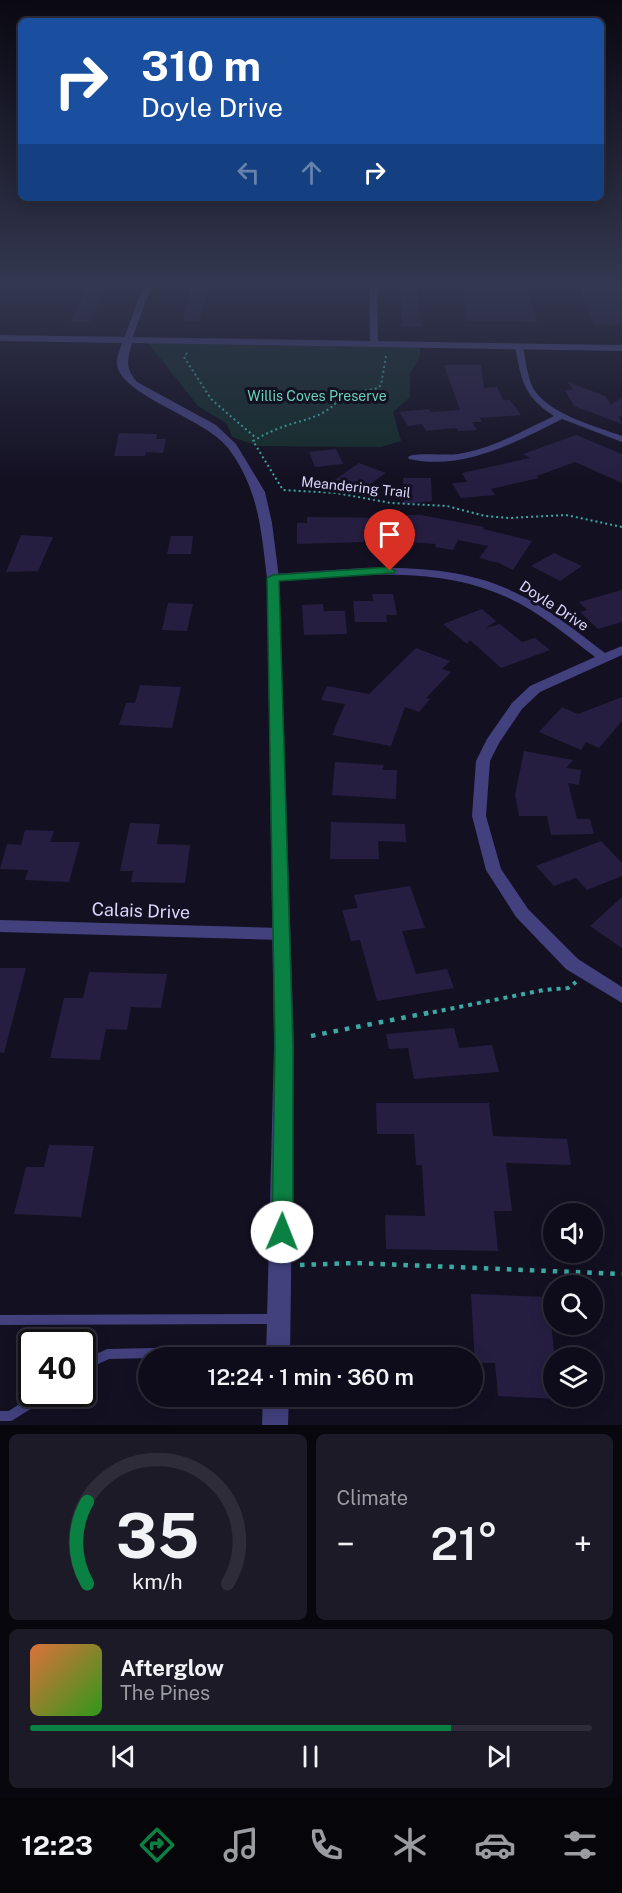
<!DOCTYPE html>
<meta charset="utf-8">
<style>
body{margin:0;font-family:"Public Sans",sans-serif;background:#1c1a27;color:#f1f3f6;height:100vh;display:flex;flex-direction:column;font-size:22px;white-space:nowrap}
*{box-sizing:border-box;margin:0}
p{font-size:20px;color:#9b9ba2}
.icon{flex:none;width:33px;height:33px;fill:none;stroke:currentColor;stroke-width:2;stroke-linecap:round;stroke-linejoin:round}
.map{position:relative;height:1425px;overflow:hidden}
.drawer{display:flex;flex-direction:column;gap:9px;padding:9px;background:#08070e;flex:1}
.drawer>*{flex:none}
.hud{position:absolute;left:18px;top:18px;width:586px;height:183px;border-radius:9px;box-shadow:0 3px 15px #0003,0 0 0 2px #2e2c39;background:#1a4fa0;color:#fff;overflow:hidden}
.buttons{position:absolute;left:543px;top:1203px;display:grid;gap:12px}
.buttons a{display:grid;place-items:center;width:60px;height:60px;border-radius:50%;background:#0e0c1a;box-shadow:0 3px 15px #0003,0 0 0 2px #2e2c39;font-size:30px}
.speed{position:absolute;left:18px;top:1329px;display:flex;gap:12px;font-size:30px;font-weight:700;text-align:center}
.speed>*{display:grid;place-content:center;width:78px;height:78px;border-radius:50%;background:#0e0c1a;box-shadow:0 3px 15px #0003,0 0 0 2px #2e2c39;line-height:1}
.speed .limit{border:3px solid #111;border-radius:9px;background:#fff;color:#111}
.pin{position:absolute;display:grid;place-items:center;width:51px;height:51px;color:#fff;margin:-62px -26px;border-radius:50% 50% 50% 0;rotate:-45deg;box-shadow:0 0 6px #0007}
.pin .icon{rotate:45deg}
.me{position:absolute;width:66px;margin:-33px;rotate:1deg;stroke-linejoin:round;filter:drop-shadow(0 0 4px #0008)}
.turn{display:flex;align-items:center;gap:21px;height:126px;padding:0 24px;font-size:27px}
.turn .icon{width:78px;height:78px;stroke-width:2.5}
.turn b{display:block;font-size:42px;line-height:51px}
.lanes{display:flex;align-items:center;height:57px;padding:0 24px;background:#0003;justify-content:center;gap:30px;direction:ltr}
.lanes .off{opacity:.35}
.big{font-size:45px;font-weight:600;line-height:1.1}
.drawer .card{flex:1;display:flex;flex-direction:column;justify-content:center;gap:9px;min-width:0;padding:0 21px;border-radius:9px;background:#1c1a27}
.drawer .dial{align-items:center;gap:0}
.dial svg{height:156px;overflow:visible;fill:none;stroke:#2e2c39;stroke-width:7;stroke-linecap:round;text-anchor:middle}
.dial text{fill:#f1f3f6;stroke:none}
.song{display:flex;align-items:center;gap:18px}
.cover{width:72px;height:72px;border-radius:9px;background:linear-gradient(135deg,hsl(20 70% 55%),hsl(110 70% 35%))}
.played{height:6px;border-radius:3px;background:linear-gradient(90deg,#0b8043 75%,#2e2c39 75%)}
.keys{display:flex;justify-content:space-around;direction:ltr}
.heat{display:flex;justify-content:space-between;align-items:center;font-size:33px;direction:ltr}
.drawer .tiles{flex:1;display:grid;gap:9px;grid-template-columns:1fr 1fr}
.card:last-child{grid-column:span 2}
.trip{position:absolute;left:138px;top:1347px;width:345px;height:60px;border-radius:30px;background:#0e0c1a;box-shadow:0 3px 15px #0003,0 0 0 2px #2e2c39;font-weight:600;line-height:60px;text-align:center}
.tabs{display:flex;height:96px;justify-content:space-around;align-items:center;background:#06050a;color:#9b9ba2}
.tabs .icon{width:42px;height:42px}
.tabs .on{color:#0b8043}
.tabs b{font-size:27px;color:#f1f3f6}
.map>svg:first-child{display:block}
.green{fill:#142c2b}
.building{fill:#251e41}
.lines{fill:none;stroke-linecap:round;stroke-linejoin:round}
.path-far2{stroke:#3baaa2;stroke-width:2;stroke-dasharray:2 3;stroke-linecap:butt}
.path-far1{stroke:#3baaa2;stroke-width:4;stroke-dasharray:4 5;stroke-linecap:butt}
.path{stroke:#3baaa2;stroke-width:4.5;stroke-dasharray:4.5 7;stroke-linecap:butt}
.service{stroke:#42407d;stroke-width:10}
.minor{fill:#42407d;fill-rule:evenodd}
.tertiary{fill:#42407d;fill-rule:evenodd}
.route{fill:#0b8043;stroke:#07532c;stroke-width:1.5}
.labels{text-anchor:middle;stroke-width:6;stroke-linejoin:round;paint-order:stroke}
.far-park-label{font-size:14px;fill:#69d4b8;stroke:#131022}
.far-street-label{font-size:14px;fill:#dad6fb;stroke:#131022}
.street-label{font-size:15px;fill:#dad6fb;stroke:#131022}
.near-street-label{font-size:18px;fill:#dad6fb;stroke:#131022}
</style>
<div class="map">
<svg width="622" height="1425" viewBox="0 0 622 1425">
<rect width="100%" height="100%" fill="#131022"/>
<polygon class="green" points="148,343 420,348 420,356 410,374 410,397 393,412 401,441 381,447 258,446 232,437 227,424 198,406"/>
<g class="building">
<polygon points="193,281 210,281 199,322 183,321"/>
<polygon points="400,281 416,281 421,327 402,326"/>
<polygon points="461,282 526,282 537,322 467,321"/>
<polygon points="89,284 107,284 90,322 70,322"/>
<polygon points="604,285 622,285 622,325 594,324 579,286"/>
<polygon points="444,365 481,365 484,388 497,387 503,400 510,400 521,415 480,418 482,422 472,422 477,430 458,431 456,428 426,431 422,424 408,426 399,412 428,409 431,412 460,410"/>
<polygon points="568,382 605,396 611,404 622,398 622,416 619,417 622,424 574,406 565,390 573,390"/>
<polygon points="119,433 157,434 156,439 166,439 163,453 146,452 145,456 114,456"/>
<polygon points="576,435 622,454 622,483 575,462 537,476 539,478 491,489 495,495 461,498 452,483 467,482 462,473 530,458 523,454"/>
<polygon points="336,449 343,464 315,467 309,452"/>
<polygon points="359,463 386,473 357,493 330,483"/>
<polygon points="403,478 431,478 432,501 404,504"/>
<polygon points="404,515 421,515 484,527 483,529 532,541 513,570 499,563 479,558 488,546 458,540 453,550 435,547 436,544 364,539 364,542 297,544 297,523 307,523 307,517 405,518"/>
<polygon points="21,535 53,537 38,571 6,572"/>
<polygon points="171,536 193,536 191,554 167,554"/>
<polygon points="554,553 582,566 560,581 531,566"/>
<polygon points="622,590 622,622 598,629 580,612 587,610 579,602"/>
<polygon points="372,594 393,594 397,615 386,615 387,622 355,622 353,601 373,601"/>
<polygon points="168,603 193,604 187,631 162,630"/>
<polygon points="323,604 324,611 345,611 347,634 304,635 302,605"/>
<polygon points="482,609 496,621 486,628 500,624 522,642 535,638 550,650 501,668 470,640 467,644 443,624"/>
<polygon points="416,648 450,661 442,669 451,672 426,698 430,699 419,712 405,707 391,746 332,735 345,704 321,700 327,686 369,694"/>
<polygon points="140,685 181,687 172,728 119,725 126,703 135,703"/>
<polygon points="622,697 622,721 599,748 586,742 581,750 539,732 562,707 578,714"/>
<polygon points="524,751 573,760 566,768 581,770 579,785 568,783 577,819 590,819 594,834 551,835 547,816 519,816 515,795"/>
<polygon points="335,762 384,765 382,770 397,770 396,799 332,795"/>
<polygon points="331,822 405,824 406,842 378,841 379,859 330,859"/>
<polygon points="130,823 160,824 157,844 190,845 185,883 131,882 133,871 120,871"/>
<polygon points="25,830 54,831 50,842 80,842 69,882 25,880 28,870 0,869 7,844 21,845"/>
<polygon points="601,841 622,863 622,876 587,890 576,878 554,886 536,866"/>
<polygon points="410,886 425,928 402,931 416,974 447,969 454,988 377,1001 360,940 351,941 342,910 358,908 354,895"/>
<polygon points="622,897 622,948 590,926"/>
<polygon points="0,968 26,968 4,1053 0,1052"/>
<polygon points="89,972 167,974 161,1008 131,1007 127,1030 106,1029 100,1060 50,1058 64,998 83,998"/>
<polygon points="454,1028 459,1048 492,1045 499,1072 414,1079 408,1048 389,1049 386,1034"/>
<polygon points="376,1103 489,1103 493,1136 567,1139 571,1165 506,1163 512,1211 494,1211 498,1251 386,1249 385,1215 425,1216 422,1165 416,1165 414,1134 377,1134"/>
<polygon points="49,1145 94,1146 81,1217 14,1214 26,1167 44,1167"/>
<polygon points="471,1294 548,1297 555,1358 554,1399 498,1396 495,1363 475,1363"/>
</g>
<g class="lines">
<g class="path-far2">
<polyline points="187,353 184,357 211,399 256,438"/>
<path d="M386 356 381 385 378 388 343 395C323 421 302 418 275 430 267 433 260 437 253 441L283 490 336 493 391 503 447 506 485 516 509 518 566 515 622 527"/>
</g>
<polyline class="path-far1" points="424,1014 544,990 568,988 576,982"/>
<g class="path">
<polyline points="311,1036 432,1012"/>
<polyline points="300,1265 356,1263 622,1274"/>
</g>
<g class="service">
<polyline points="0,1320 275,1319"/>
<polyline points="82,1366 108,1354 198,1352 275,1354"/>
<polyline points="0,1416 10,1416 45,1394"/>
</g>
<g class="minor">
<polygon points="145,281 153,281 132,339 125,341 124,339"/>
<polygon points="369,281 377,281 378,344 374,347 370,344"/>
<path d="M519 344 523 347C526 360 527 376 533 388 548 414 595 426 622 436V442L562 419C514 443 464 471 409 459L408 457C415 452 446 456 458 454 492 449 524 430 554 416 523 396 522 381 515 347Z"/>
<path d="M362 568C413 567 467 569 514 592 547 607 576 631 605 653L622 646V655L540 692 522 709 499 743 490 761 486 816 501 869 528 909 578 959 622 987V1003L566 969 516 917 486 870 472 816 476 761 487 739 512 703 530 686 595 657C566 635 537 610 504 596 432 564 349 576 273 582L267 578 273 574Z"/>
<polygon points="0,920 281,928 287,929 289,934 287,939 281,940 0,932"/>
</g>
<g class="tertiary">
<path d="M0 335 622 345V351L132 343C127 360 125 368 137 382L216 425 236 444 265 492 272 523 279 578 294 1047 290 1358H266L274 1047 267 578C261 530 259 489 228 448 205 418 122 396 117 365 116 358 120 350 122 343L0 341Z"/>
<polygon points="263,1396 289,1396 288,1425 262,1425"/>
</g>
</g>
<linearGradient id="sky" x2="0" y2="1"><stop stop-color="#0a0913"/><stop offset="0.59" stop-color="#33374f"/><stop offset="1" stop-color="#33374f" stop-opacity="0"/></linearGradient>
<rect width="622" height="480" fill="url(#sky)"/>
<polygon class="route" points="390,567 395,571 394,573 279,581 293,1047 293,1232 289,1239 282,1242 275,1239 272,1232 275,1047 267,578 273,575"/>
<g class="labels">
<g class="far-park-label">
<text x="317" y="401">Willis Coves Preserve</text>
</g>
<g class="far-street-label">
<text transform="translate(356 487) rotate(6)" y="5">Meandering Trail</text>
</g>
<g class="street-label">
<text transform="translate(554 606) rotate(33)" y="5">Doyle Drive</text>
</g>
<g class="near-street-label">
<text transform="translate(141 911) rotate(2)" y="6">Calais Drive</text>
</g>
</g>
</svg>
<div class="buttons">
<a><svg class="icon" aria-label="sound" viewBox="0 0 24 24"><path d="M4 9h4l5-4v14l-5-4H4zM17 9q2 3 0 6"/></svg></a>
<a><svg class="icon" aria-label="search" viewBox="0 0 24 24"><circle cx="10" cy="10" r="6"/><path d="M15 15l6 6"/></svg></a>
<a><svg class="icon" aria-label="layers" viewBox="0 0 24 24"><path d="M12 4l9 5-9 5-9-5zM3 14l9 5 9-5"/></svg></a>
</div>
<div class="speed"><div class="limit">40</div></div>
<div class="pin" style="left:390px;top:571px;background:#d93025"><svg class="icon" aria-label="arrive" viewBox="0 0 24 24"><path d="M6 21V4h12l-3 4 3 4H6"/></svg></div>
<svg class="me" style="left:282px;top:1232px" viewBox="-20 -20 40 40"><circle r="19" fill="#fff"/><path d="M0-13L10 11 0 6-10 11z" fill="#0b8043"/></svg>
<div class="trip">12:24 · 1 min · 360 m</div>
<div class="hud">
<div class="turn"><svg class="icon" aria-label="right" viewBox="0 0 24 24"><path d="M7 20v-9h11M14 6l5 5-5 5"/></svg><div><b>310 m</b>Doyle Drive</div></div>
<div class="lanes"><svg class="icon off" aria-label="left" viewBox="0 0 24 24"><path d="M17 20v-9H6M10 6l-5 5 5 5"/></svg><svg class="icon off" aria-label="ahead" viewBox="0 0 24 24"><path d="M12 20V5M6 11l6-6 6 6"/></svg><svg class="icon" aria-label="right" viewBox="0 0 24 24"><path d="M7 20v-9h11M14 6l5 5-5 5"/></svg></div>
</div>
</div>
<section class="drawer">
<div class="tiles">
<div class="card dial"><svg viewBox="0 0 100 80">
<path d="M14 69A42 42 0 1 1 86 69"/>
<path d="M14 69A42 42 0 0 1 14 27" stroke="#0b8043"/>
<text x="50" y="56" font-size="32" font-weight="700">35</text>
<text x="50" y="72" font-size="11">km/h</text>
</svg></div>
<div class="card"><p>Climate</p>
<div class="heat"><a>−</a><b class="big">21°</b><a>+</a></div>
</div>
<div class="card">
<div class="song"><i class="cover"></i><div><b>Afterglow</b><p>The Pines</p></div></div>
<div class="played"></div>
<div class="keys"><svg class="icon" aria-label="previous" viewBox="0 0 24 24"><path d="M18 5L8 12l10 7zM5 5v14"/></svg><svg class="icon" aria-label="pause" viewBox="0 0 24 24"><path d="M8 5v14M16 5v14"/></svg><svg class="icon" aria-label="next" viewBox="0 0 24 24"><path d="M6 5l10 7-10 7zM19 5v14"/></svg></div>
</div>
</div>
</section>
<nav class="tabs">
<b>12:23</b>
<svg class="icon on" aria-label="directions" viewBox="0 0 24 24"><path d="M12 3l9 9-9 9-9-9zM9 14v-3h6M13 9l2 2-2 2"/></svg>
<svg class="icon" aria-label="music" viewBox="0 0 24 24"><path d="M9 18V5l10-2v13"/><circle cx="6" cy="18" r="3"/><circle cx="16" cy="16" r="3"/></svg>
<svg class="icon" aria-label="phone" viewBox="0 0 24 24"><path d="M5 4h4l2 5-3 2q2 4 5 5l2-3 5 2v4C11 20 4 13 5 4z"/></svg>
<svg class="icon" aria-label="climate" viewBox="0 0 24 24"><path d="M12 3v18M4 7l16 10M4 17L20 7"/></svg>
<svg class="icon" aria-label="car" viewBox="0 0 24 24"><path d="M5 17H2v-5l4-1 3-4h7l3 4 3 1v5h-3M9 17h6M6 11h13"/><circle cx="7" cy="17" r="2"/><circle cx="17" cy="17" r="2"/></svg>
<svg class="icon" aria-label="filters" viewBox="0 0 24 24"><path d="M4 7h16M4 17h16"/><circle cx="9" cy="7" r="2"/><circle cx="15" cy="17" r="2"/></svg>
</nav>
